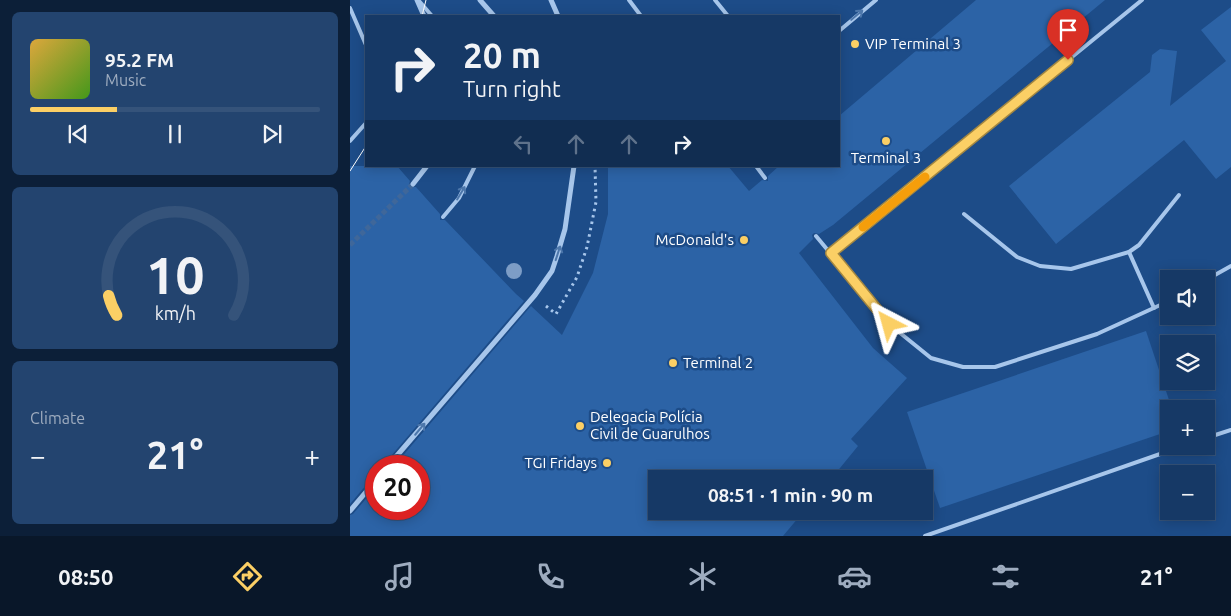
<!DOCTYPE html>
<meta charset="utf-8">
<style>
body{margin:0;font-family:Ubuntu,sans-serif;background:#23446f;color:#f1f3f6;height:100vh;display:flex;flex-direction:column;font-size:19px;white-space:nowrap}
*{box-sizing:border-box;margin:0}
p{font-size:16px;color:#9eacbf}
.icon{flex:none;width:28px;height:28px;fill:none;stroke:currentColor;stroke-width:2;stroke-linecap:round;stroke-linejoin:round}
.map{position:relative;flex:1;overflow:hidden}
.drawer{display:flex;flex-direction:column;gap:12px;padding:12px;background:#0c1f38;width:350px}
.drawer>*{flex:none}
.banner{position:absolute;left:15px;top:15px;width:475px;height:152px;border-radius:0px;box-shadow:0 2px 12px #0003,0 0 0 1px #35537a;background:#163966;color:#f1f3f6;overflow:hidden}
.tools{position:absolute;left:810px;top:270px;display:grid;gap:10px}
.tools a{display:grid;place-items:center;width:55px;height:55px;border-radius:0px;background:#163966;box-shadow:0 2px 12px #0003,0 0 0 1px #35537a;font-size:25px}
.speed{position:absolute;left:15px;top:455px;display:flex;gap:10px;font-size:25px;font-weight:700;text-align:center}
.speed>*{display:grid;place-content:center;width:65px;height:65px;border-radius:50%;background:#163966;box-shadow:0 2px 12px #0003,0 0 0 1px #35537a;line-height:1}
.speed .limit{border:8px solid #d22;background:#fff;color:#111}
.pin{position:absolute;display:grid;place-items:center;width:42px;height:42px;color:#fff;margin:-51px -21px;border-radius:50% 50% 50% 0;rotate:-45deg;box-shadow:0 0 5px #0007}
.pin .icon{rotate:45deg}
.me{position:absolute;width:55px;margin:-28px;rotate:321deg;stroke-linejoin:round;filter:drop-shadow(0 0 4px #0008)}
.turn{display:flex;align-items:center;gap:18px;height:105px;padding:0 15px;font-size:22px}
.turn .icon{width:65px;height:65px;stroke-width:2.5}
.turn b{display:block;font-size:35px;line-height:42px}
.lanes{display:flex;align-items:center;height:48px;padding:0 15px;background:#0003;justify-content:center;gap:25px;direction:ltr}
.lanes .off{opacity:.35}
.big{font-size:38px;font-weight:600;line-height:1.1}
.drawer .widget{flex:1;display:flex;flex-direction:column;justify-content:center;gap:8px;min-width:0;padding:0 18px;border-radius:8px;background:#23446f}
.drawer .dial{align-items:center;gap:0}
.dial svg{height:130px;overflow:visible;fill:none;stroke:#35537a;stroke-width:7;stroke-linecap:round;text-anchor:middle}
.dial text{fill:#f1f3f6;stroke:none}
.song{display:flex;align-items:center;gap:15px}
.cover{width:60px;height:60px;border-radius:8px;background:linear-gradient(135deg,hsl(40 70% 55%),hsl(100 70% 35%))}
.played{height:5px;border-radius:2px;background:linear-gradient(90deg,#fbcf65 30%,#35537a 30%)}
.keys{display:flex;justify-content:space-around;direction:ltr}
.heat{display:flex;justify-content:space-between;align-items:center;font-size:28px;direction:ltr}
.trip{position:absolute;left:298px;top:470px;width:285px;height:50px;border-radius:0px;background:#163966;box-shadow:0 2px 12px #0003,0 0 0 1px #35537a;font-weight:600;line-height:50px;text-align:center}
.menu{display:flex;height:80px;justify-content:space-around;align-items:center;background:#091729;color:#9eacbf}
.menu .icon{width:35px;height:35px}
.menu .current{color:#fbcf65}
.menu b{font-size:22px;color:#f1f3f6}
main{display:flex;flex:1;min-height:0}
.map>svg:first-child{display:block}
.building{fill:#2c63a6}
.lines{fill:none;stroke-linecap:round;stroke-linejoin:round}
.street-tunnel{stroke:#3f679a;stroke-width:5;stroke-dasharray:5 2.5;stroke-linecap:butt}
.path{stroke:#a7c6eb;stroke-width:3;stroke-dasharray:2.5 4;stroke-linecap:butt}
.lane{stroke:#a7c6eb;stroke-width:4}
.street{stroke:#a7c6eb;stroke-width:5}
.tram{stroke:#fff;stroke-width:1}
.tree{fill:#7d9dc6}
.oneway{stroke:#4d77ab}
.route-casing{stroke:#a38742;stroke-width:12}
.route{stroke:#fbcf65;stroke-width:9}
.slow{stroke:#f59e0b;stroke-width:9}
.poi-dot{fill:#fbcf65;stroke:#1d4c88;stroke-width:2}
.labels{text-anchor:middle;stroke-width:5;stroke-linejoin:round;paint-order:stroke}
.poi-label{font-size:15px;fill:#fff;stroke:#1d4c88;text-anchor:start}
</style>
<main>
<section class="drawer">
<div class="widget">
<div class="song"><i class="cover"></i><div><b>95.2 FM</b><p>Music</p></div></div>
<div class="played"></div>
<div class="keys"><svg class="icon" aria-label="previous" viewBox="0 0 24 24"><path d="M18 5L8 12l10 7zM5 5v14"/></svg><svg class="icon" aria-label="pause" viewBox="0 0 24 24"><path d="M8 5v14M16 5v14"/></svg><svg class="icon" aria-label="next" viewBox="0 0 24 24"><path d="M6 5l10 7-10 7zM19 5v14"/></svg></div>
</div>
<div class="widget dial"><svg viewBox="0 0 100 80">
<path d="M14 69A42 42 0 1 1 86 69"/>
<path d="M14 69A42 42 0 0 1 9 57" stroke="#fbcf65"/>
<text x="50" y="56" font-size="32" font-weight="700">10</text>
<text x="50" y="72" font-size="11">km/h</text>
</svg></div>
<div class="widget"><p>Climate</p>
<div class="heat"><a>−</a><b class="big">21°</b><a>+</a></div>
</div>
</section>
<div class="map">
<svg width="881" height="536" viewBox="0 0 881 536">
<rect width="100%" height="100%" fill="#1d4c88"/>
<g class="building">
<polygon points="626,0 755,0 483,225 469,234 464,233 462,235 463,239 449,253 523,348 557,378 501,439 508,446 481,479 306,479 306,511 454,511 433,536 0,536 0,515 3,514 26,487 26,509 69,509 69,466 44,466 181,306 212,335 243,273 258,214 258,166 378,166 399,191 412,180 418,181 418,176 429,166 489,166 489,116"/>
<polygon points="881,7 881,167 866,179 834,140 706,244 659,186 800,72 802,55 810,49 827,51 820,106 876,61 851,30"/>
<polygon points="0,166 47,166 60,181 59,184 60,187 66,187 90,214 90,220 95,220 166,294 174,301 35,463 34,466 26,466 26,476 23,477 0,504"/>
<polygon points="796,331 819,400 819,431 590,508 557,412"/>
</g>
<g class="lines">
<polyline class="street-tunnel" points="0,245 63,184"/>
<polyline class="path" points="196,306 206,314 227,277 237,247 246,202 245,166"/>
<g class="lane">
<polyline points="279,0 291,16"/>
<polyline points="365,0 378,16"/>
<polyline points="69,1 82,16"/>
<polyline points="0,8 16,45"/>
<polyline points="489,31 526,0"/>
<polyline points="0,141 16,123"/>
<polyline points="406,166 415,178"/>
<polyline points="614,214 667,257 690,266 721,269 779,252 804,308"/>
<polyline points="93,217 109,198 125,166"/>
<polyline points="466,236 539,324 581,358 613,367 645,367 747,334 819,301"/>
<polyline points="779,252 789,245 829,195"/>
<polyline points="481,253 792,0"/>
<polyline points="856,280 881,266"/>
<polyline points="856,438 881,430"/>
<polyline points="575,536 833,446"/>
</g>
<g class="street">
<polyline points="67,0 74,16"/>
<polyline points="130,0 144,16"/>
<polyline points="201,0 208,16"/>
<polyline points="63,184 77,166"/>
<polyline points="38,466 185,295 202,271 207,256 215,229 224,166"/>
<polyline points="0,511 26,480"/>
</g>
<g class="tram">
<polyline points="72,16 76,0"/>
<polyline points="0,171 16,146"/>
</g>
</g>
<circle class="tree" cx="164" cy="271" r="8"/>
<defs><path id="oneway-shaft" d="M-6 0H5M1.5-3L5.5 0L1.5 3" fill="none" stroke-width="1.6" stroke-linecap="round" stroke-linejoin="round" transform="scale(1.25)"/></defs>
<g class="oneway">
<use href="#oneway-shaft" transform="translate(507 15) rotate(-40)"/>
<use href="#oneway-shaft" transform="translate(111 193) rotate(-59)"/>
<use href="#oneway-shaft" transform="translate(208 253) rotate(-72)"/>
<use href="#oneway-shaft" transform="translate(70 429) rotate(-50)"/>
</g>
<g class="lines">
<g class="route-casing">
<polyline id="route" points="539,324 481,253 718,60"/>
</g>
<use href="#route" class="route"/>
<polyline class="slow" points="513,227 575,177"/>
</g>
<g class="poi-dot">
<circle cx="505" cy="44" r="5"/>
<circle cx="536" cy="141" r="5"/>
<circle cx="394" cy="240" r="5"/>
<circle cx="323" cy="363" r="5"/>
<circle cx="230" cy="426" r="5"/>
<circle cx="257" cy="463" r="5"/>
</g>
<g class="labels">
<g class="poi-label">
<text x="515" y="49">VIP Terminal 3</text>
<text x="536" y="163" text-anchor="middle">Terminal 3</text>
<text x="384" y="245" text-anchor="end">McDonald's</text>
<text x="333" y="368">Terminal 2</text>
<text x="240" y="422">Delegacia Polícia<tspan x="240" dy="17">Civil de Guarulhos</tspan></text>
<text x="247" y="468" text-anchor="end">TGI Fridays</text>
</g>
</g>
</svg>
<div class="tools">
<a><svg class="icon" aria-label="sound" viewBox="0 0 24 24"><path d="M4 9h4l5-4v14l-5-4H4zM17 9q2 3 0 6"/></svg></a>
<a><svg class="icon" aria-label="layers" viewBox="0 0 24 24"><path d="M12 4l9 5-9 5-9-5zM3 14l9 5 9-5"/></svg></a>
<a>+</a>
<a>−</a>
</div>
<div class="speed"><div class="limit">20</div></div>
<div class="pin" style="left:718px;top:60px;background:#d93025"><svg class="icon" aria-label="arrive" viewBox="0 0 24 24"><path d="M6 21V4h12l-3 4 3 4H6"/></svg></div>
<svg class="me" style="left:539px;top:324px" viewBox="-20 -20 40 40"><path d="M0-17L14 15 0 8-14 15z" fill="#fbcf65" stroke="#fff" stroke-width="4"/></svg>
<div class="trip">08:51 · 1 min · 90 m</div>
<div class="banner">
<div class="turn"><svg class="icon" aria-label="right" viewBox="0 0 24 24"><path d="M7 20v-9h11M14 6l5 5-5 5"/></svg><div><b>20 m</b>Turn right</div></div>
<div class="lanes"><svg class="icon off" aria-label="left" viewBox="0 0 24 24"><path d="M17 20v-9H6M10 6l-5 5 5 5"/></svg><svg class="icon off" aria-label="ahead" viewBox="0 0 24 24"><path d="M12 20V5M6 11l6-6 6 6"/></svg><svg class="icon off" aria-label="ahead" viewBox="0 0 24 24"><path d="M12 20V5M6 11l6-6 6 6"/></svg><svg class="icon" aria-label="right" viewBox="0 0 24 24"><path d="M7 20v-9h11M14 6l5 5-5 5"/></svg></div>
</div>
</div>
</main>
<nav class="menu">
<b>08:50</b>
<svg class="icon current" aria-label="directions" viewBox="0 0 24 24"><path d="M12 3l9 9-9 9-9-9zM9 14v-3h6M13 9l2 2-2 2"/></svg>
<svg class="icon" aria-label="music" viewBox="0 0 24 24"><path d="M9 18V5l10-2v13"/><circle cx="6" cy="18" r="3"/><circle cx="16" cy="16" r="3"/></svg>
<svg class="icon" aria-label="phone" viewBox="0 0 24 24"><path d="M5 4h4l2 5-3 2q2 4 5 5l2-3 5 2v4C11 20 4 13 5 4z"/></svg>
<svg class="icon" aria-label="climate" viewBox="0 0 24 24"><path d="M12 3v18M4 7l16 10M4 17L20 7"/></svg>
<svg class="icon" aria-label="car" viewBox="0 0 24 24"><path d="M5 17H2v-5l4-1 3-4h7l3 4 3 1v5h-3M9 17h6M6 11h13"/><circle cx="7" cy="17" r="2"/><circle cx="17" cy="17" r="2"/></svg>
<svg class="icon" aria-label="filters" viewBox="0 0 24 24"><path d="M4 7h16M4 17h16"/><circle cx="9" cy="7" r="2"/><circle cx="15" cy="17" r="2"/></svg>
<b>21°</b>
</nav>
